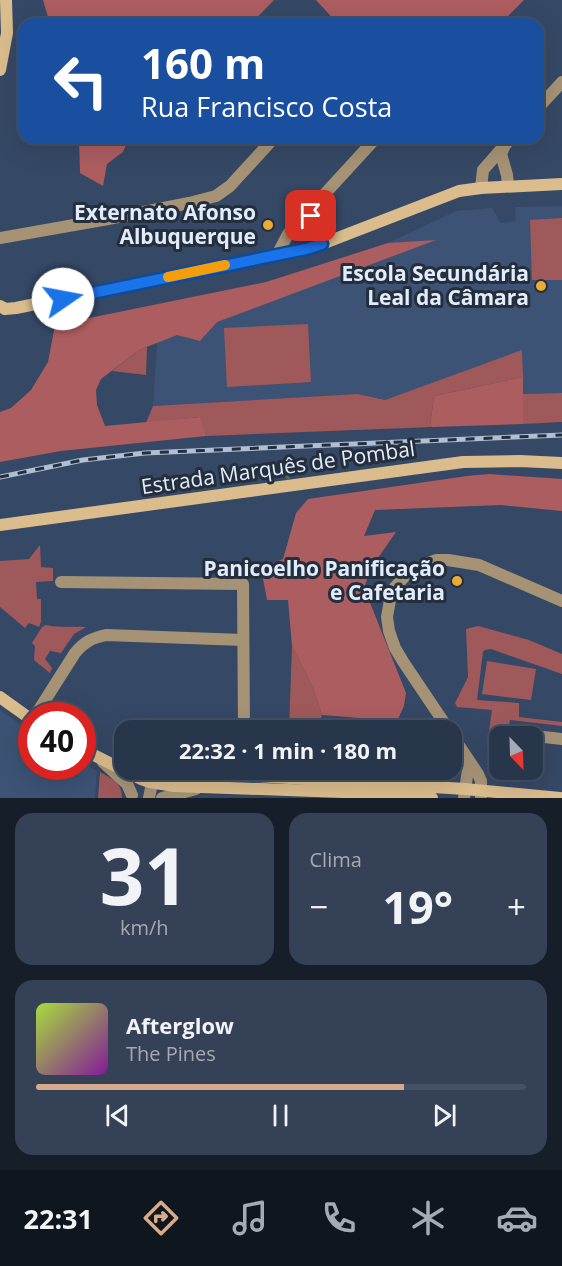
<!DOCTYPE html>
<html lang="pt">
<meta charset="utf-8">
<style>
body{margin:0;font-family:"Open Sans",sans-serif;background:#344156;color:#f1f3f6;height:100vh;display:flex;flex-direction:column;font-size:22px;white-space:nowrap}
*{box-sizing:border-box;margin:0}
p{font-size:20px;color:#a5abb5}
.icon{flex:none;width:33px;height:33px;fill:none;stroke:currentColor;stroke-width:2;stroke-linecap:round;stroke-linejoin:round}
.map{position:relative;height:798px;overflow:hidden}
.details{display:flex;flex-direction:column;gap:15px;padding:15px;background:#161e2a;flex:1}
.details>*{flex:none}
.top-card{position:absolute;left:18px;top:18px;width:526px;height:126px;border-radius:18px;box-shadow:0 6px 24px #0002,0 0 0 2px #445064;background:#1a4fa0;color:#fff;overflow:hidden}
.needle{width:39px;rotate:157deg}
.tools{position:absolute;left:489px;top:726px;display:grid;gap:12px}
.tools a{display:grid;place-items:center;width:54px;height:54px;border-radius:12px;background:#28364c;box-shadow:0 6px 24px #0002,0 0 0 2px #445064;font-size:30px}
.speed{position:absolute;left:18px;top:702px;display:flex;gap:12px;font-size:30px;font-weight:700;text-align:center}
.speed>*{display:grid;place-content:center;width:78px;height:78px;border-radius:50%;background:#28364c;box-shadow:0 6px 24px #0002,0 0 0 2px #445064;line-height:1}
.speed .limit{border:9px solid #d22;background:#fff;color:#111}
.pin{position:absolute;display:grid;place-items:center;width:51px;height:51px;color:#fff;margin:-26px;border-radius:12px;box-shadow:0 3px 9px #0006}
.me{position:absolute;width:66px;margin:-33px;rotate:78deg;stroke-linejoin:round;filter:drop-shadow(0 0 4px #0008)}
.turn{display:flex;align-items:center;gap:21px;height:126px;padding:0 24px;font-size:27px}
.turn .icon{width:78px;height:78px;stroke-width:2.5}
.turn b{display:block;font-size:42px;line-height:51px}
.big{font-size:45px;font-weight:700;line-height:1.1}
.details .card{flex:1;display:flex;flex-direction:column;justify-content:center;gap:9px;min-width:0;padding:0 21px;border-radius:18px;background:#344156}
.details .dial{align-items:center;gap:0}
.dial b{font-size:78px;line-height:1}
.song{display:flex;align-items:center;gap:18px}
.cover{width:72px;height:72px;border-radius:9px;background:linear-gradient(135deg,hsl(80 70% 55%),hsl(290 70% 35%))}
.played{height:6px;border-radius:3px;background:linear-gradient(90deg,#d6ab8b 75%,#445064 75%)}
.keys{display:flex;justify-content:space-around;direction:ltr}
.heat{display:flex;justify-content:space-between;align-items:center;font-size:33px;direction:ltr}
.details .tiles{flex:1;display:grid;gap:15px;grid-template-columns:1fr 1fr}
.card:last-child{grid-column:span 2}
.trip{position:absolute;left:114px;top:720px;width:348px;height:60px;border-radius:18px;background:#28364c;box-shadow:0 6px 24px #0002,0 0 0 2px #445064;font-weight:700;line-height:60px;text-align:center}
.tab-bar{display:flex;height:96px;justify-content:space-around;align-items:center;background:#10161e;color:#a5abb5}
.tab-bar .icon{width:42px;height:42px}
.tab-bar .on{color:#d6ab8b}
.tab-bar b{font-size:27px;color:#f1f3f6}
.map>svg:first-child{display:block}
.built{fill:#3c5375}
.green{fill:#a0595b}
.forest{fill:#ac5d60}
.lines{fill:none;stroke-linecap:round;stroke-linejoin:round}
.stream{stroke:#516c51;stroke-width:3}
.street{stroke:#a69376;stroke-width:12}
.secondary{stroke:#dabc8d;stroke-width:12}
.rail-casing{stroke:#b1bfd4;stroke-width:5}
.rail{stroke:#252e3b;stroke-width:3;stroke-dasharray:9;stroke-linecap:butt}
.route-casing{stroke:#114b97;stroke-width:15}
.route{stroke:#1a73e8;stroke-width:10}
.slow{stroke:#f59e0b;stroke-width:10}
.poi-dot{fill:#e9ab38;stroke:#252e3b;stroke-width:2}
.labels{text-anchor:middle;stroke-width:6;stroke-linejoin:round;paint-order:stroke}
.poi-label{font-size:21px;font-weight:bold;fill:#e1edff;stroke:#252e3b;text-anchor:end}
.street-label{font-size:21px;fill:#e1edff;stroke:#252e3b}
</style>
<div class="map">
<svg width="562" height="798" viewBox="0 0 562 798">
<rect width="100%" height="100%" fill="#354865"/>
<g class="built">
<polygon points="562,206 562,393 523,394 522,351 385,400 358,394 153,406 159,311 267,287 388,243 456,211 492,208 501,223 516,221 515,207"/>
<polygon points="0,710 31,732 32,766 82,766 83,763 97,771 95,798 0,798"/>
</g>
<g class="green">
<polygon points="562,218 562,280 532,280 530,220"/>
<polygon points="308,324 311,382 227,387 224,328"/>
<polygon points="147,347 146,375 112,371 139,350"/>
<polygon points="522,350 523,377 434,396 430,426 432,427 206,436 199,417 146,423 153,406 358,394 385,400"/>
<polygon points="562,393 562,422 523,424 523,394"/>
<polygon points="40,545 41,567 53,568 53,581 36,582 37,599 41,599 41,622 39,627 29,623 25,628 0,607 0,561 29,559"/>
<path d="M46 625C60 628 72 626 86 627L74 634 61 653 50 651 45 659 52 668 50 673 34 660 35 646 32 643 42 627Z"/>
<polygon points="478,626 529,640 562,654 562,674 491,649 485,650 483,652 477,700 519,703 519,717 562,722 562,726 510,720 508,734 489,731 492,710 457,707 455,703 468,677 466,629"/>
<polygon points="292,646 313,688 322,715 317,730 289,730"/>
<polygon points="487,661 536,669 531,700 482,694"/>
<path d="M100 772C112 779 122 782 122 798H98Z"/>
</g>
<g class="forest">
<polygon points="43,0 274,0 251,24 50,24"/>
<polygon points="316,0 524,0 500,24 394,24 384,22 376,24 338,24"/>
<polygon points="79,138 129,138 123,152 107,164 103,186 80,173"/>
<polygon points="436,240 217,322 200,341 177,335 139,350 101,379 96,390 97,405 105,426 200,417 206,436 61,451 0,462 0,412 11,408 31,390 48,362 55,325 266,282 388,243"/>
<polygon points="523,377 523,424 432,427 430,426 434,396"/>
<polygon points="489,474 562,479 562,511 501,505 375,510 364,536 396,532 371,568 365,585 369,600 406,693 404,706 397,721 322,715 313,688 292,646 288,600 267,600 261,568 283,559 296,513 308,499 467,476"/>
</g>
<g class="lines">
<polyline class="stream" points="278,465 288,478"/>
<g class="street">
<polyline points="538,108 562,82"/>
<polyline points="508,186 507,175 501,154 505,145 511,138"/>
<polyline points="481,188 483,170 504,146"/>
<path d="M312 208C309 223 313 232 322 244"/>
<polyline points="0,238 108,219 189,203 216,196 230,186 274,138"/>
<polyline points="277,255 288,234 376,138"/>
<polyline points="61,582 243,584 244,730"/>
<path d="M35 716 75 653C84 642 92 638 106 635L243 640"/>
<polyline points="449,730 404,663 395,648 389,631 387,617 390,600 395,587 407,574 421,566 436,560 448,560 479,565 562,601"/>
<polyline points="517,734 562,739"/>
<polyline points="452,735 478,774 481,781 481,798"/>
<polyline points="103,762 127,784 132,795"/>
<polyline points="149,773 151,788 149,798"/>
<polyline points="162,798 196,789"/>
<polyline points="464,798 469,762"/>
</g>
<g class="secondary">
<polyline points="0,70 7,33 6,0"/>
<polyline points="0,306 5,309 16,308 306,249 322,244 459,191 481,188 562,184"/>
<polyline points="0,525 463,462 520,461 562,463"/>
<polyline points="0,697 32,720"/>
<polyline points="82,749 141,779 150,782 174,786 370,793 432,798"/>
<polyline points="150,770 194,775 244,775 304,779 465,789 560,798"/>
</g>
<g class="rail-casing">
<polyline id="rail" points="0,477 83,460 145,453 562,435"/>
</g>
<use href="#rail" class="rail"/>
</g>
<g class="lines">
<g class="route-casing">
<polyline id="route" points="63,299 306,249 322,244 313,231 311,216"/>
</g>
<use href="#route" class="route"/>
<polyline class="slow" points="168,277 225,265"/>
</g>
<g class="poi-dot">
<circle cx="268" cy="225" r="6"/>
<circle cx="541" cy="286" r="6"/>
<circle cx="457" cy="581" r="6"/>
</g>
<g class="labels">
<g class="poi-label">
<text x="256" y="220">Externato Afonso<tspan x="256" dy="24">Albuquerque</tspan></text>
<text x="529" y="281">Escola Secundária<tspan x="529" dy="24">Leal da Câmara</tspan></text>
<text x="445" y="576">Panicoelho Panificação<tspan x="445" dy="24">e Cafetaria</tspan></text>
</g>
<g class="street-label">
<text transform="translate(278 468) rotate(-8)" y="7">Estrada Marquês de Pombal</text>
</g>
</g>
</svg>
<div class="tools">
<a><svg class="needle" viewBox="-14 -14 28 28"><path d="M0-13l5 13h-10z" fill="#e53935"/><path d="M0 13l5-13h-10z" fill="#a5abb5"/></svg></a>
</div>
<div class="speed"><div class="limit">40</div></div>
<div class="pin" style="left:311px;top:216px;background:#d93025"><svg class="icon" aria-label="arrive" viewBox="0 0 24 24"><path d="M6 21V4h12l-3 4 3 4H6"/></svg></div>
<svg class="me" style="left:63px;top:299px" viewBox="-20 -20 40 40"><circle r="19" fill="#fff"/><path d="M0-13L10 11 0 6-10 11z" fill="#1a73e8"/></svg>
<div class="trip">22:32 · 1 min · 180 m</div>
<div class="top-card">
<div class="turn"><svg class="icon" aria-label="left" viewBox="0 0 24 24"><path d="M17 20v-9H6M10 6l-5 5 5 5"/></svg><div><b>160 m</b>Rua Francisco Costa</div></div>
</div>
</div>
<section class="details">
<div class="tiles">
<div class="card dial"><b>31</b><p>km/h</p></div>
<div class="card"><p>Clima</p>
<div class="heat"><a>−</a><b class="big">19°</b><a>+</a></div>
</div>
<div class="card">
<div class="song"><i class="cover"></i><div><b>Afterglow</b><p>The Pines</p></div></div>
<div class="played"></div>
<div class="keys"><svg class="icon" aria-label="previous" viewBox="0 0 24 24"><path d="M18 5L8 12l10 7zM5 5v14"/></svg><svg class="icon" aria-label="pause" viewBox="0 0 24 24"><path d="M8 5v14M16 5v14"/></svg><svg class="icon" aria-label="next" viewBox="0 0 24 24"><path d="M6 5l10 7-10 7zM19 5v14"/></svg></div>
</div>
</div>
</section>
<nav class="tab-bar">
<b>22:31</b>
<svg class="icon on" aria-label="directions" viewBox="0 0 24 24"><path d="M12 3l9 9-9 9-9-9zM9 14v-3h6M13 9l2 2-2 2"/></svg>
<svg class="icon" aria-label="music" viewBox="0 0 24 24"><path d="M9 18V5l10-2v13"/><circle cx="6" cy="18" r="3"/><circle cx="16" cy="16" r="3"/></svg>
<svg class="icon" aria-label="phone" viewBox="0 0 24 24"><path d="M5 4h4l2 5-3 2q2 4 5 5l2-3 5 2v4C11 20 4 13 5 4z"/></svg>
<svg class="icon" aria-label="climate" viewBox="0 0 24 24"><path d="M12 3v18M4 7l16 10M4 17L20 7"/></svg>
<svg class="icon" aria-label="car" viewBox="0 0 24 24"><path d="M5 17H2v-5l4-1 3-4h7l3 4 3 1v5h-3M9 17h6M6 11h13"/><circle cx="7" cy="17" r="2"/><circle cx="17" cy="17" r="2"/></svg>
</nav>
